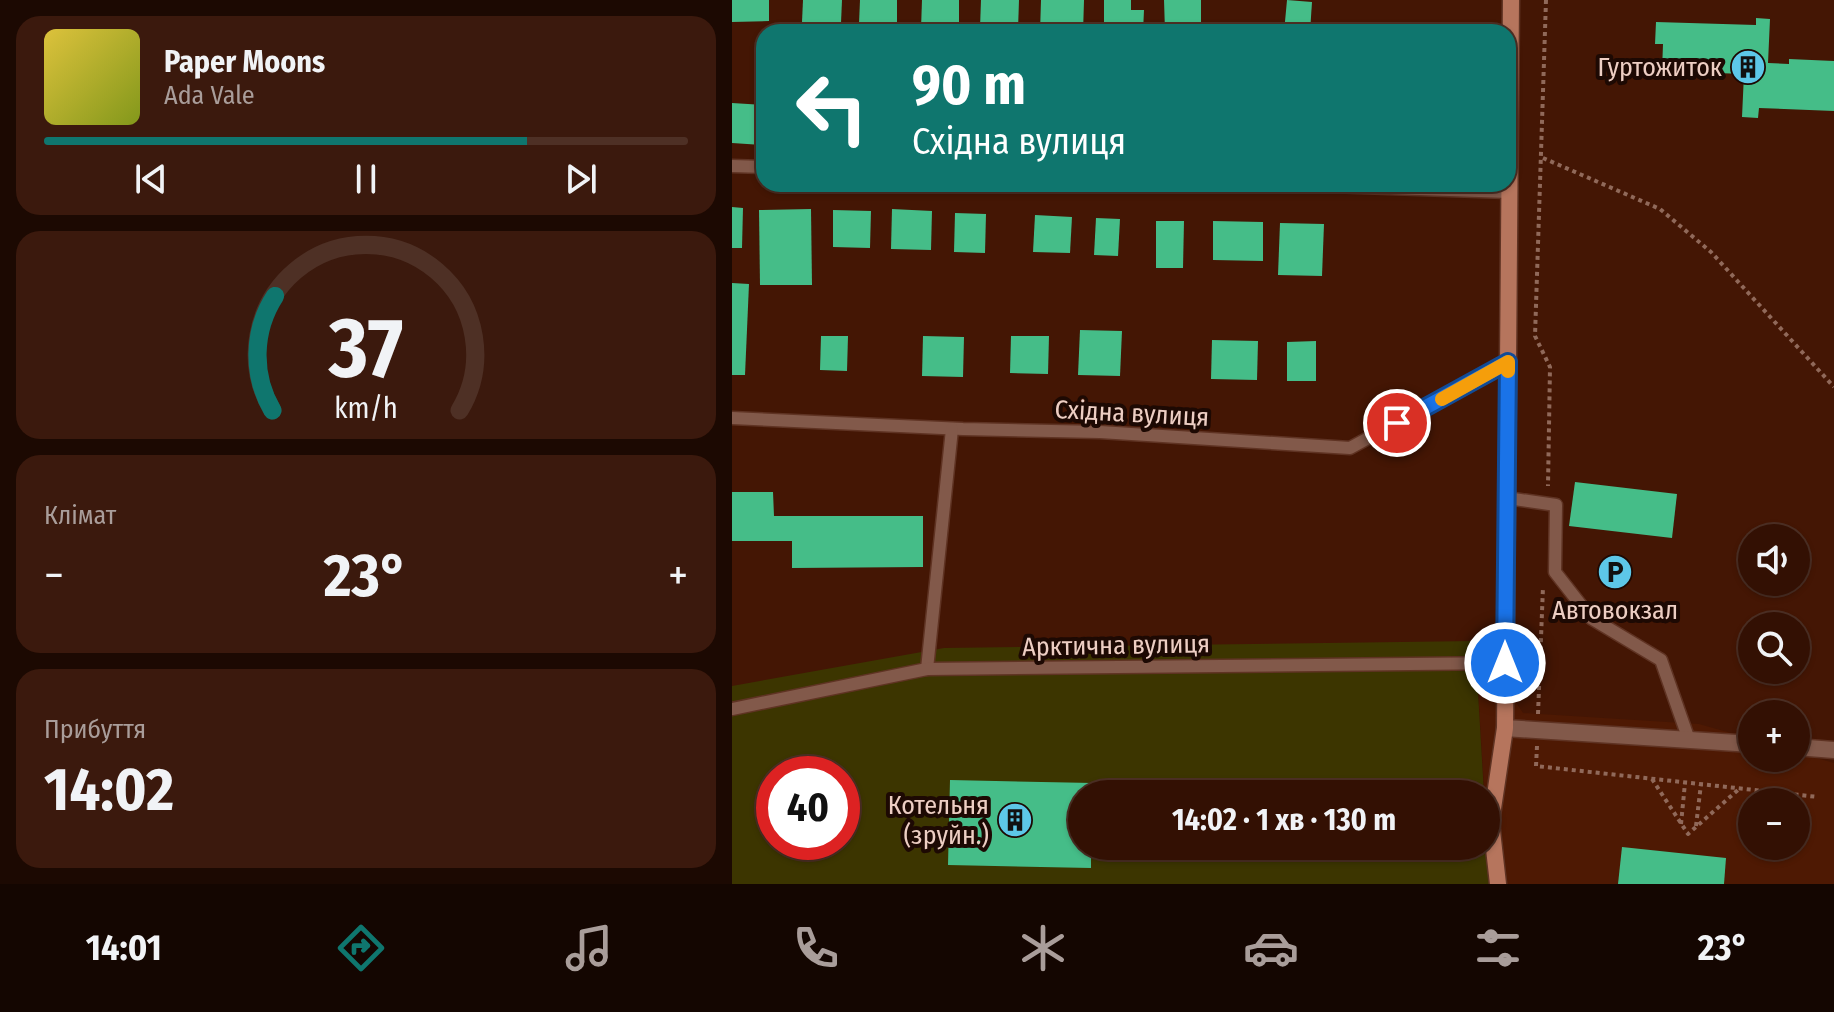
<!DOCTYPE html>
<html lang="uk">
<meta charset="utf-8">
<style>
body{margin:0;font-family:"Fira Sans Condensed",sans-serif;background:#3b190d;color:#f1f3f6;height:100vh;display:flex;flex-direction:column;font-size:30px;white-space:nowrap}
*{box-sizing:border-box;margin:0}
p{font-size:26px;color:#a99d9a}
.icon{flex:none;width:44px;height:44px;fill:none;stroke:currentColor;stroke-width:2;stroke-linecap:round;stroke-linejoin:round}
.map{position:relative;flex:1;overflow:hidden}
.drawer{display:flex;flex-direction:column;gap:16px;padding:16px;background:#1c0902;width:732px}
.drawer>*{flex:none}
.banner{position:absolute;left:24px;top:24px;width:760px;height:168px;border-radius:24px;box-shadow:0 2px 6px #0004,0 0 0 2px #4e3025;background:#0f766e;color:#fff;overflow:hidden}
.buttons{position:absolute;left:1006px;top:524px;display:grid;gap:16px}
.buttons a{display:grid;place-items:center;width:72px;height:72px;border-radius:50%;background:#331003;box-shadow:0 2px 6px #0004,0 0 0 2px #4e3025;font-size:40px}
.speed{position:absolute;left:24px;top:756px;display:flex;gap:16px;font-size:40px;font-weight:700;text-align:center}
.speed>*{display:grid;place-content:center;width:104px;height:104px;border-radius:50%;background:#331003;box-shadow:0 2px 6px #0004,0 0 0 2px #4e3025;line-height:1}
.speed .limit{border:12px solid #d22;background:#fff;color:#111}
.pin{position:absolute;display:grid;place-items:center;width:68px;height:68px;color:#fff;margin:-34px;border:4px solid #fff;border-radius:50%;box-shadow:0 2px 8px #0007}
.me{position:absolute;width:88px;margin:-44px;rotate:0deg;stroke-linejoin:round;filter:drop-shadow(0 0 6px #0008)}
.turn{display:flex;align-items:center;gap:28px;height:168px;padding:0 24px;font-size:36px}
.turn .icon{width:104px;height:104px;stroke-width:2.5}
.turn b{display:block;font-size:56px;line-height:68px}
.big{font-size:60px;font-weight:700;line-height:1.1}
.drawer .widget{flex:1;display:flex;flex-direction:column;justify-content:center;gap:12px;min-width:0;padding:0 28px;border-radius:24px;background:#3b190d}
.drawer .dial{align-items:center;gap:0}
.dial svg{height:208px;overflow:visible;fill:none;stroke:#4e3025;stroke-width:7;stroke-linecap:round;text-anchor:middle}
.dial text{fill:#f1f3f6;stroke:none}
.song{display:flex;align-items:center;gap:24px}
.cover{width:96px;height:96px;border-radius:12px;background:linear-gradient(135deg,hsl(50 70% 55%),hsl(70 70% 35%))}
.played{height:8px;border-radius:4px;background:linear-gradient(90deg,#0f766e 75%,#4e3025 75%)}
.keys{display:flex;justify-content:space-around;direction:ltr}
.heat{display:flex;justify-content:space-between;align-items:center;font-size:44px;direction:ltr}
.trip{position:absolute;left:336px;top:780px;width:432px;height:80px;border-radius:40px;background:#331003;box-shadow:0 2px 6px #0004,0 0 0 2px #4e3025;font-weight:700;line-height:80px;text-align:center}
.menu{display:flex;height:128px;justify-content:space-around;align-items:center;background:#140601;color:#a99d9a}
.menu .icon{width:56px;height:56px}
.menu .current{color:#0f766e}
.menu b{font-size:36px;color:#f1f3f6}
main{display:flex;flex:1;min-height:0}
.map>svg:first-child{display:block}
.built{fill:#4e1903;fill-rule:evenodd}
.green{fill:#3c3500;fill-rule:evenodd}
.building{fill:#45bd88}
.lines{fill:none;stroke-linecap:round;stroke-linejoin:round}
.lane-casing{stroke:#5f3323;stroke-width:15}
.street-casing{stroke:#5f3323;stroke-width:19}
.secondary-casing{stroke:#5f3323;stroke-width:19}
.path{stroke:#90695a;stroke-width:4;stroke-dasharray:4 4;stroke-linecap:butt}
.lane{stroke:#82594a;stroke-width:12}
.street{stroke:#82594a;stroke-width:16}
.secondary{stroke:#b6755d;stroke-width:16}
.route-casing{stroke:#114b97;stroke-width:20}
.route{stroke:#1a73e8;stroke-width:14}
.slow{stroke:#f59e0b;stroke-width:14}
.labels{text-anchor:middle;stroke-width:8;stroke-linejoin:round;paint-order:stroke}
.poi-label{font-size:26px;fill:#edcec3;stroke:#1d0903;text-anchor:end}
.street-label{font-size:26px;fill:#edcec3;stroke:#1d0903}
</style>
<main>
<section class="drawer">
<div class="widget">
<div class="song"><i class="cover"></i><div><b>Paper Moons</b><p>Ada Vale</p></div></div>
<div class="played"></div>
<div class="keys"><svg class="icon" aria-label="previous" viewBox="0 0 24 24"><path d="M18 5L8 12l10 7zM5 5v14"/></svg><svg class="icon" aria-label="pause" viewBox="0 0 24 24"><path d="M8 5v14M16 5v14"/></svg><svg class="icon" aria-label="next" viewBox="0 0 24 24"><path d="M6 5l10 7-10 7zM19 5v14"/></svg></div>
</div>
<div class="widget dial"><svg viewBox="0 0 100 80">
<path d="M14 69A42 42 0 1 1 86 69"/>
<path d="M14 69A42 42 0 0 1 15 25" stroke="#0f766e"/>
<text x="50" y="56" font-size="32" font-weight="700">37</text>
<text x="50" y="72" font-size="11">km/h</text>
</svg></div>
<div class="widget"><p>Клімат</p>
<div class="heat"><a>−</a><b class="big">23°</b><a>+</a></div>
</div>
<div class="widget"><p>Прибуття</p><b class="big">14:02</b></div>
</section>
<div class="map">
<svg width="1102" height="884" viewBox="0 0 1102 884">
<rect width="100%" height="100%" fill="#441604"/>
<path class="built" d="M743 641 791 713 967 724 1020 739V758H1064V752L1102 763V884H758ZM1020 802H1064V846H1020Z"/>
<path class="green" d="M743 641 752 794H350V846H754V824L758 884H0V686L212 648ZM42 774H110V842H42Z"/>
<g class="building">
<polygon points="0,0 37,0 37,21 0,22"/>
<polygon points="71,0 110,0 109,23 70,22"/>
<polygon points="128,0 165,0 165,25 127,24"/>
<polygon points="190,0 227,0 227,29 189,29"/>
<polygon points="249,0 287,0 286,30 248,28"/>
<polygon points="309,0 352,0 351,32 308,32"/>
<polygon points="372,0 399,0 399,10 412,10 411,32 372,32"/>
<polygon points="432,0 469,0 469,32 433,32"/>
<polygon points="555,0 580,2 578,32 552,32"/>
<polygon points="1024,18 1038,19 1036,63 1057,64 1057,59 1102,61 1102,111 1027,108 1026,118 1010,117 1012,74 930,71 931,44 923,44 924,22 1024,25"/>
<polygon points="0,103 32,105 30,145 0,143"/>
<polygon points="0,207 11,208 10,248 0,248"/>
<polygon points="79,209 80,285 28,285 27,210"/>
<polygon points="160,209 200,211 199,250 159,249"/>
<polygon points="101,210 139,211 138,248 101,247"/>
<polygon points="223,213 254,214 253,253 222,252"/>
<polygon points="303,215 340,217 338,253 301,252"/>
<polygon points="364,218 388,219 386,256 362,255"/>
<polygon points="424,221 452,221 451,268 424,268"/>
<polygon points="481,221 531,222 531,261 481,260"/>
<polygon points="548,223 592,224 590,276 546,275"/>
<polygon points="0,283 17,284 13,375 0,375"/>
<polygon points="348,330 390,331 388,376 346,375"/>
<polygon points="89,336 116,336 115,371 88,370"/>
<polygon points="191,336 232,337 231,377 190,376"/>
<polygon points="279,336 317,336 316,374 278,373"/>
<polygon points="480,340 526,341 525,380 479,379"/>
<polygon points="584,341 584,381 555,381 555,342"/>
<polygon points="843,482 945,494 940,538 837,526"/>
<polygon points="0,492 41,492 42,516 191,516 191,567 60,568 60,541 0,541"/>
<polygon points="218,780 361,783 360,794 350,794 350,846 359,846 359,868 216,865"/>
<polygon points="890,847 994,858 992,884 886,884"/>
</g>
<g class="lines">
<g class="lane-casing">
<g id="lane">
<polyline points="0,166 32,167"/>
<polyline points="538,184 777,192"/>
<polyline points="0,418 231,429 368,432 618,448 776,362"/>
<polyline points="775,498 824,505 823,572 859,618 929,660 957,740"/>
<polyline points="195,669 220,429"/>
<polyline points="0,709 195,669 773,663"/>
</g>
</g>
<g class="street-casing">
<g id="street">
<polyline points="773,728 1020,744"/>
<polyline points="1064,747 1102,750"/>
</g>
</g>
<g class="secondary-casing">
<polyline id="secondary" points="766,884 759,822 773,728 779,0"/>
</g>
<g class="path">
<polyline points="814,0 803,336 818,367 816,486"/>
<polyline points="811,158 928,209 979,252 1102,387"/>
<polyline points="806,714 811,587"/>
<polyline points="805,746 804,766 1086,797"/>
<polyline points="920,779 956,834 1007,789"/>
<polyline points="949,824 953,783"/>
<polyline points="964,826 969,784"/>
</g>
<use href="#lane" class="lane"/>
<use href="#street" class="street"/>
<use href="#secondary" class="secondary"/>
</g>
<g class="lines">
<g class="route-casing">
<polyline id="route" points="665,423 776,362 773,663"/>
</g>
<use href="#route" class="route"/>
<polyline class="slow" points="710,399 776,362 776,371"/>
</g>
<defs>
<g id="building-disc" transform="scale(1.8)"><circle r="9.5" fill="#5dc7e8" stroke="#1d0903"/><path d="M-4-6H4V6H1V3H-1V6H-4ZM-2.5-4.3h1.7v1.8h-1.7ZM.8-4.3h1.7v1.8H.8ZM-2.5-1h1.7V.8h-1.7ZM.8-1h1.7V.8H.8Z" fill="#111"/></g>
<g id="parking-disc" transform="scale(1.8)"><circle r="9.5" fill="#5dc7e8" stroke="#1d0903"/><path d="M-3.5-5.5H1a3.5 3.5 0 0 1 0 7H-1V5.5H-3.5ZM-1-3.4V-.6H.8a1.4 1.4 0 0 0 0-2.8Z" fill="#111"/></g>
</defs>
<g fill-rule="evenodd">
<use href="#building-disc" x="1016" y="67"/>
<use href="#parking-disc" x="883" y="572"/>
<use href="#building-disc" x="283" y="820"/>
</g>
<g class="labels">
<g class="poi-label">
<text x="990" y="76">Гуртожиток</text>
<text x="883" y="619" text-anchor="middle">Автовокзал</text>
<text x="257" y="814">Котельня<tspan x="257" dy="30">(зруйн.)</tspan></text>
</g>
<g class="street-label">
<text transform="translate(400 413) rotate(3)" y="9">Східна вулиця</text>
<text transform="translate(384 645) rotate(-1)" y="9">Арктична вулиця</text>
</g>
</g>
</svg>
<div class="buttons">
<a><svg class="icon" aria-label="sound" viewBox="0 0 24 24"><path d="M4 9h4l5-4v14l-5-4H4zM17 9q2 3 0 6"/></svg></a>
<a><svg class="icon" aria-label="search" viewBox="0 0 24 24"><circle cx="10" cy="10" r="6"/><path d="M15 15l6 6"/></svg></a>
<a>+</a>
<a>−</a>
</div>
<div class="speed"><div class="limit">40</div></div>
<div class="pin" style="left:665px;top:423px;background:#d93025"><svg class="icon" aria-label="arrive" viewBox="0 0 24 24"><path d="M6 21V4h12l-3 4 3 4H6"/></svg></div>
<svg class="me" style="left:773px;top:663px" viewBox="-20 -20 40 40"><circle r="17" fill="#1a73e8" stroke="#fff" stroke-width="3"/><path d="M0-11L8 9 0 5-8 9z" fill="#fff"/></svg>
<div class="trip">14:02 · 1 хв · 130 m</div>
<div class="banner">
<div class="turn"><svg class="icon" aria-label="left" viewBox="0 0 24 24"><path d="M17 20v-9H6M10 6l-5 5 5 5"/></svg><div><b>90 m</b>Східна вулиця</div></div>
</div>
</div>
</main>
<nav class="menu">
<b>14:01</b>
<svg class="icon current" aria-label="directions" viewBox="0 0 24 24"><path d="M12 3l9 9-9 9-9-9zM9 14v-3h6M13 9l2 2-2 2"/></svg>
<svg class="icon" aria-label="music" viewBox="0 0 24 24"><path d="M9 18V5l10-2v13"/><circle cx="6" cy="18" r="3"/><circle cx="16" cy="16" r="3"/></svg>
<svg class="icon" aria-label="phone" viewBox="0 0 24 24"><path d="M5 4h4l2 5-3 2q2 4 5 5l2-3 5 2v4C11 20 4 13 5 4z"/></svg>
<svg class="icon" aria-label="climate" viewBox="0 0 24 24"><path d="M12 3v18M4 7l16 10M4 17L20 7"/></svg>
<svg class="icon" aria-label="car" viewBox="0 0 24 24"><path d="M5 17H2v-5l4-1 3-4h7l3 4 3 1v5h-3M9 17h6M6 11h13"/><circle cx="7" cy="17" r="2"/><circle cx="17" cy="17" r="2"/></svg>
<svg class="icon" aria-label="filters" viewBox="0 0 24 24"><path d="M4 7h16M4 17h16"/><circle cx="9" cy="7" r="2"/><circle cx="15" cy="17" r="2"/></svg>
<b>23°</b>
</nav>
